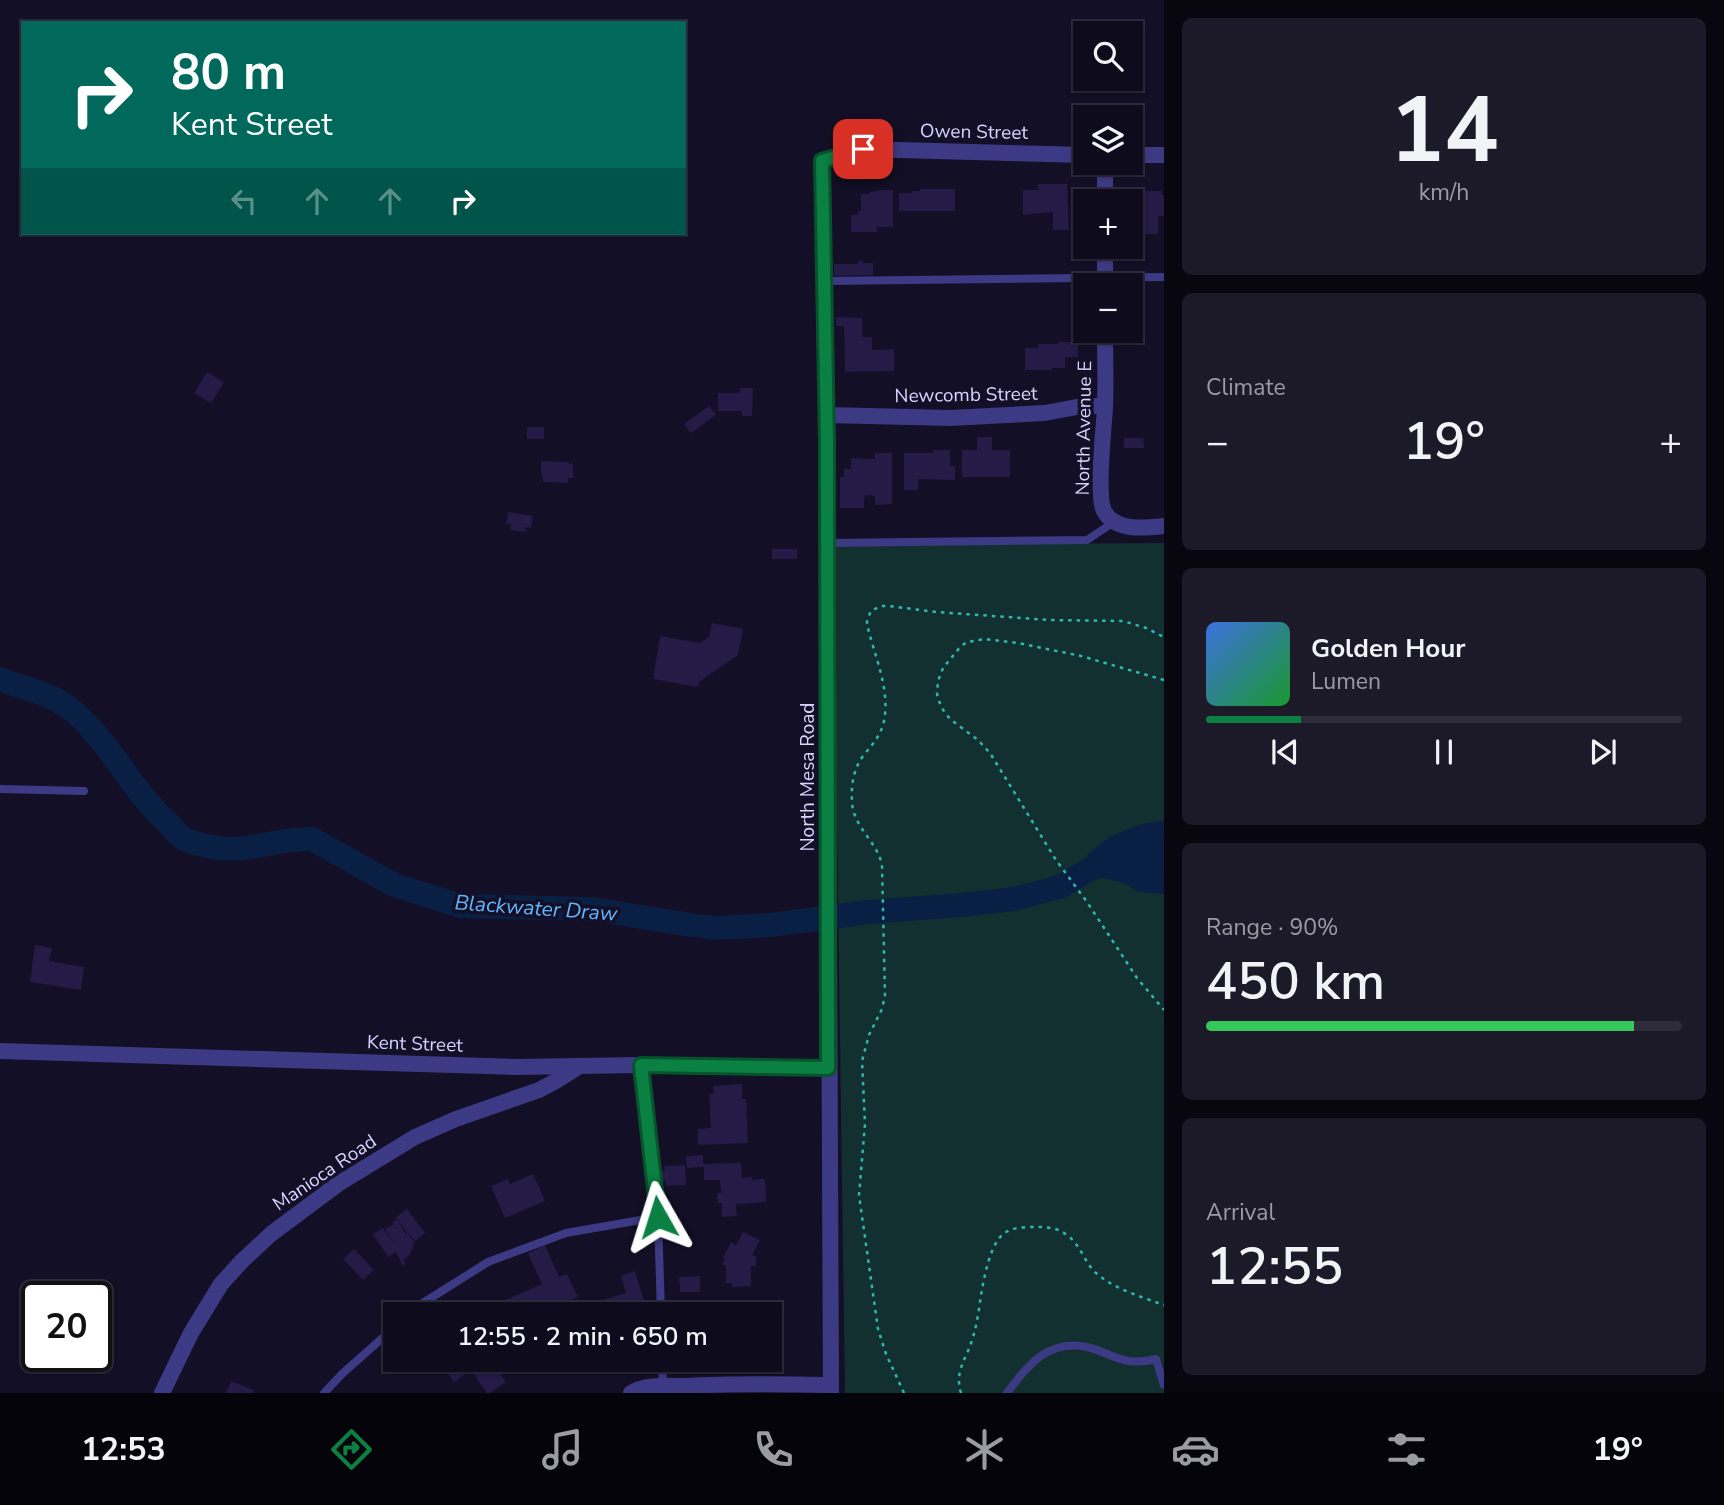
<!DOCTYPE html>
<meta charset="utf-8">
<style>
body{margin:0;font-family:"Nunito Sans",sans-serif;background:#1c1929;color:#f1f3f6;height:100vh;display:flex;flex-direction:column;font-size:26px;white-space:nowrap}
*{box-sizing:border-box;margin:0}
p{font-size:23px;color:#9b9ba3}
.icon{flex:none;width:38px;height:38px;fill:none;stroke:currentColor;stroke-width:2;stroke-linecap:round;stroke-linejoin:round}
.map{position:relative;flex:1;overflow:hidden}
.drawer{display:flex;flex-direction:column;gap:18px;padding:18px;background:#08060f;width:560px}
.drawer>*{flex:none}
.guide{position:absolute;left:21px;top:21px;width:665px;height:214px;border-radius:0px;box-shadow:0 2px 5px #0004,0 0 0 2px #2e2b3b;background:#00695c;color:#fff;overflow:hidden}
.buttons{position:absolute;left:1073px;top:21px;display:grid;gap:14px}
.buttons a{display:grid;place-items:center;width:70px;height:70px;border-radius:0px;background:#0e0b1c;box-shadow:0 2px 5px #0004,0 0 0 2px #2e2b3b;font-size:35px}
.speed{position:absolute;left:21px;top:1281px;display:flex;gap:14px;font-size:35px;font-weight:700;text-align:center}
.speed>*{display:grid;place-content:center;width:91px;height:91px;border-radius:50%;background:#0e0b1c;box-shadow:0 2px 5px #0004,0 0 0 2px #2e2b3b;line-height:1}
.speed .limit{border:4px solid #111;border-radius:10px;background:#fff;color:#111}
.pin{position:absolute;display:grid;place-items:center;width:60px;height:60px;color:#fff;margin:-30px;border-radius:14px;box-shadow:0 4px 10px #0006}
.me{position:absolute;width:77px;margin:-38px;rotate:354deg;stroke-linejoin:round;filter:drop-shadow(0 0 5px #0008)}
.turn{display:flex;align-items:center;gap:24px;height:147px;padding:0 35px;font-size:32px}
.turn .icon{width:91px;height:91px;stroke-width:2.5}
.turn b{display:block;font-size:49px;line-height:60px}
.lanes{display:flex;align-items:center;height:66px;padding:0 35px;background:#0003;justify-content:center;gap:35px;direction:ltr}
.lanes .off{opacity:.35}
.big{font-size:52px;font-weight:600;line-height:1.1}
.drawer .tile{flex:1;display:flex;flex-direction:column;justify-content:center;gap:10px;min-width:0;padding:0 24px;border-radius:10px;background:#1c1929}
.drawer .dial{align-items:center;gap:0}
.dial b{font-size:91px;line-height:1}
.song{display:flex;align-items:center;gap:21px}
.cover{width:84px;height:84px;border-radius:10px;background:linear-gradient(135deg,hsl(220 70% 55%),hsl(130 70% 35%))}
.played{height:7px;border-radius:4px;background:linear-gradient(90deg,#0b8043 20%,#2e2b3b 20%)}
.keys{display:flex;justify-content:space-around;direction:ltr}
.heat{display:flex;justify-content:space-between;align-items:center;font-size:38px;direction:ltr}
.charge{height:10px;border-radius:5px;background:linear-gradient(90deg,#34c759 90%,#2e2b3b 0)}
.trip{position:absolute;left:383px;top:1302px;width:399px;height:70px;border-radius:0px;background:#0e0b1c;box-shadow:0 2px 5px #0004,0 0 0 2px #2e2b3b;font-weight:600;line-height:70px;text-align:center}
.tab-bar{display:flex;height:112px;justify-content:space-around;align-items:center;background:#06040b;color:#9b9ba3}
.tab-bar .icon{width:49px;height:49px}
.tab-bar .current{color:#0b8043}
.tab-bar b{font-size:32px;color:#f1f3f6}
main{display:flex;flex:1;min-height:0}
.map>svg:first-child{display:block}
.green{fill:#12302f}
.water{fill:#0a1f44}
.lines{fill:none;stroke-linecap:round;stroke-linejoin:round}
.river{stroke:#0a1f44;stroke-width:24}
.building{fill:#241b47}
.path{stroke:#2fb8b0;stroke-width:2.5;stroke-dasharray:3.5 5;stroke-linecap:butt}
.lane{stroke:#3d3a85;stroke-width:8}
.street{stroke:#3d3a85;stroke-width:16}
.route-casing{stroke:#07532c;stroke-width:18}
.route{stroke:#0b8043;stroke-width:12}
.labels{text-anchor:middle;stroke-width:7;stroke-linejoin:round;paint-order:stroke}
.street-label{font-size:19px;fill:#d9d4ff;stroke:#130f26}
.water-label{font-size:21px;font-style:italic;fill:#62b6ff;stroke:#130f26}
</style>
<main>
<div class="map">
<svg width="1164" height="1393" viewBox="0 0 1164 1393">
<rect width="100%" height="100%" fill="#130f26"/>
<polygon class="green" points="1164,543 1164,1393 845,1393 833,545"/>
<polygon class="water" points="1164,820 1164,894 1139,892 1123,883 1094,876 1087,863 1086,858 1088,854 1100,844 1111,836 1139,825"/>
<g class="lines">
<g class="river">
<path d="M0 679C24 689 52 693 73 711 111 743 132 792 170 825 174 830 180 837 186 840 192 843 204 845 211 847 247 854 278 838 312 839L394 885 461 906 592 909 691 925"/>
<polyline points="701,926 713,928 771,925 868,912 961,905 1015,899 1062,886 1090,869 1164,849"/>
</g>
</g>
<g class="building">
<polygon points="1038,184 1067,184 1069,230 1053,230 1053,212 1023,215 1023,190 1039,190"/>
<polygon points="920,189 955,189 955,211 899,211 899,193 912,193 912,191 920,191"/>
<polygon points="878,190 893,190 893,227 877,227 877,232 851,232 851,215 858,215 858,211 861,211 861,194 870,194 870,192 878,191"/>
<polygon points="1131,191 1162,191 1162,195 1164,195 1164,216 1158,216 1158,234 1145,234 1145,206 1131,206"/>
<polygon points="858,261 863,261 863,263 873,263 873,275 834,276 834,264 858,264"/>
<polygon points="836,317 862,318 862,337 872,337 872,350 894,349 894,371 845,372 844,326 836,326"/>
<polygon points="1058,342 1078,342 1078,357 1065,357 1065,368 1052,368 1052,370 1025,370 1025,348 1038,348 1038,344 1058,344"/>
<polygon points="207,372 224,382 211,403 194,393"/>
<polygon points="740,388 753,388 752,416 742,416 742,411 718,411 718,393 740,393"/>
<polygon points="709,406 716,415 691,433 684,424"/>
<rect x="527" y="427" width="17" height="12"/>
<polygon points="977,437 992,437 992,450 1010,450 1010,477 962,477 962,450 977,450"/>
<polygon points="1124,438 1143,438 1144,448 1124,448"/>
<polygon points="933,450 950,450 950,466 955,466 955,480 918,479 918,490 904,490 904,453 933,453"/>
<polygon points="875,453 892,453 892,504 875,505 875,497 871,495 867,495 864,498 864,508 840,508 840,477 844,477 844,469 851,469 851,458 875,459"/>
<polygon points="541,461 569,462 569,464 573,464 573,478 568,478 568,483 543,482 543,474 541,474"/>
<polygon points="508,512 533,516 531,528 526,527 525,532 510,530 511,524 506,524"/>
<rect x="772" y="549" width="25" height="10"/>
<polygon points="712,623 743,629 738,655 699,682 698,687 653,679 660,636 700,643 709,637"/>
<polygon points="35,945 52,948 49,961 84,967 81,990 30,982"/>
<polygon points="742,1084 742,1099 746,1099 748,1143 698,1145 698,1129 711,1128 709,1094 714,1094 713,1086"/>
<polygon points="703,1155 703,1164 741,1163 742,1178 752,1177 752,1180 765,1179 766,1202 736,1204 737,1216 722,1217 722,1203 718,1203 717,1193 721,1193 720,1180 704,1180 704,1167 687,1168 686,1156"/>
<polygon points="685,1165 686,1185 666,1186 665,1181 662,1181 661,1171 665,1171 664,1166"/>
<polygon points="533,1174 545,1201 505,1218 491,1186 508,1179 510,1184"/>
<polygon points="407,1209 425,1233 415,1241 408,1233 415,1243 412,1245 414,1249 411,1250 410,1255 403,1260 406,1264 403,1266 396,1252 388,1257 373,1234 383,1228 397,1247 385,1229 394,1224 392,1222 397,1219 406,1234 407,1233 396,1217"/>
<polygon points="743,1232 760,1240 753,1253 753,1256 756,1256 756,1266 751,1266 751,1286 732,1287 732,1283 726,1283 726,1266 722,1264 725,1259 723,1258 731,1242 736,1245"/>
<polygon points="545,1245 559,1277 567,1274 578,1297 544,1312 545,1314 506,1314 501,1302 542,1284 528,1253"/>
<polygon points="354,1249 374,1270 363,1280 343,1259"/>
<polygon points="635,1271 648,1314 593,1314 589,1304 626,1293 621,1276"/>
<polygon points="700,1276 700,1292 680,1292 679,1277"/>
<rect x="742" y="1301" width="25" height="13"/>
<polygon points="449,1360 490,1360 506,1382 490,1393 487,1393 471,1370 454,1382 442,1365"/>
<polygon points="231,1381 254,1390 253,1393 226,1393"/>
</g>
<g class="lines">
<g class="path">
<polyline points="1164,680 1081,656 1018,643 985,639 967,642 961,646 943,668 938,681 937,694 941,707 950,719 978,740 990,753 1056,860 1087,902 1137,978 1164,1010"/>
<path d="M904 1393 886 1354 878 1329 859 1195 865 1124 862 1061 869 1035 882 1009 885 995 882 865C877 841 853 827 852 802 851 786 853 770 863 756 871 746 879 738 883 725 892 691 874 656 867 624V620L871 611 881 606H889L936 612 1050 620 1123 621 1146 628 1164 637"/>
<path d="M961 1393C954 1370 967 1359 973 1337 977 1324 979 1309 981 1295 984 1279 990 1241 1006 1232 1015 1227 1027 1227 1037 1227 1048 1227 1058 1228 1067 1235 1081 1245 1084 1262 1096 1273 1114 1289 1142 1297 1164 1305"/>
</g>
<g class="lane">
<polyline points="824,281 1164,277"/>
<polyline points="827,543 1087,540 1114,522"/>
<polyline points="0,789 84,791"/>
<polyline points="641,1065 658,1217 661,1314"/>
<polyline points="409,1314 418,1306 488,1262 566,1233 658,1217"/>
<polyline points="662,1360 663,1387"/>
<polyline points="324,1393 343,1373 396,1326"/>
<path d="M1007 1393C1028 1365 1048 1339 1087 1347 1101 1350 1115 1359 1129 1361 1138 1362 1148 1361 1156 1359L1164 1385"/>
</g>
<g class="street">
<polyline points="1130,155 1164,155"/>
<polyline points="1105,163 1105,201"/>
<polyline points="1105,247 1105,285"/>
<path d="M1105 331C1105 356 1106 382 1105 407 1104 428 1096 495 1104 511 1115 532 1145 528 1164 526"/>
<polyline points="827,415 950,418 1045,413 1082,406 1105,406"/>
<polyline points="0,1051 516,1067 641,1065 828,1068"/>
<polyline points="162,1393 191,1333 221,1284 242,1261 271,1234 338,1184 415,1137 456,1119 539,1090 556,1081 578,1067"/>
<path d="M631 1393C645 1384 668 1386 684 1386 733 1383 781 1384 830 1385"/>
<polyline points="831,1393 827,466 822,161 863,149 1085,155"/>
</g>
</g>
<g class="lines">
<g class="route-casing">
<polyline id="route" points="658,1217 641,1065 828,1068 827,441 822,161 863,149"/>
</g>
<use href="#route" class="route"/>
</g>
<g class="labels">
<g class="street-label">
<text transform="translate(974 131) rotate(1)" y="7">Owen Street</text>
<text transform="translate(966 394) rotate(-1)" y="7">Newcomb Street</text>
<text transform="translate(1083 428) rotate(-89)" y="7">North Avenue E</text>
<text transform="translate(807 777) rotate(-90)" y="7">North Mesa Road</text>
<text transform="translate(415 1043) rotate(2)" y="7">Kent Street</text>
<text transform="translate(324 1172) rotate(-34)" y="7">Manioca Road</text>
</g>
<g class="water-label">
<text transform="translate(536 908) rotate(4)" y="7">Blackwater Draw</text>
</g>
</g>
</svg>
<div class="buttons">
<a><svg class="icon" aria-label="search" viewBox="0 0 24 24"><circle cx="10" cy="10" r="6"/><path d="M15 15l6 6"/></svg></a>
<a><svg class="icon" aria-label="layers" viewBox="0 0 24 24"><path d="M12 4l9 5-9 5-9-5zM3 14l9 5 9-5"/></svg></a>
<a>+</a>
<a>−</a>
</div>
<div class="speed"><div class="limit">20</div></div>
<div class="pin" style="left:863px;top:149px;background:#d93025"><svg class="icon" aria-label="arrive" viewBox="0 0 24 24"><path d="M6 21V4h12l-3 4 3 4H6"/></svg></div>
<svg class="me" style="left:658px;top:1217px" viewBox="-20 -20 40 40"><path d="M0-17L14 15 0 8-14 15z" fill="#0b8043" stroke="#fff" stroke-width="4"/></svg>
<div class="trip">12:55 · 2 min · 650 m</div>
<div class="guide">
<div class="turn"><svg class="icon" aria-label="right" viewBox="0 0 24 24"><path d="M7 20v-9h11M14 6l5 5-5 5"/></svg><div><b>80 m</b>Kent Street</div></div>
<div class="lanes"><svg class="icon off" aria-label="left" viewBox="0 0 24 24"><path d="M17 20v-9H6M10 6l-5 5 5 5"/></svg><svg class="icon off" aria-label="ahead" viewBox="0 0 24 24"><path d="M12 20V5M6 11l6-6 6 6"/></svg><svg class="icon off" aria-label="ahead" viewBox="0 0 24 24"><path d="M12 20V5M6 11l6-6 6 6"/></svg><svg class="icon" aria-label="right" viewBox="0 0 24 24"><path d="M7 20v-9h11M14 6l5 5-5 5"/></svg></div>
</div>
</div>
<section class="drawer">
<div class="tile dial"><b>14</b><p>km/h</p></div>
<div class="tile"><p>Climate</p>
<div class="heat"><a>−</a><b class="big">19°</b><a>+</a></div>
</div>
<div class="tile">
<div class="song"><i class="cover"></i><div><b>Golden Hour</b><p>Lumen</p></div></div>
<div class="played"></div>
<div class="keys"><svg class="icon" aria-label="previous" viewBox="0 0 24 24"><path d="M18 5L8 12l10 7zM5 5v14"/></svg><svg class="icon" aria-label="pause" viewBox="0 0 24 24"><path d="M8 5v14M16 5v14"/></svg><svg class="icon" aria-label="next" viewBox="0 0 24 24"><path d="M6 5l10 7-10 7zM19 5v14"/></svg></div>
</div>
<div class="tile"><p>Range · 90%</p><b class="big">450 km</b><div class="charge"></div></div>
<div class="tile"><p>Arrival</p><b class="big">12:55</b></div>
</section>
</main>
<nav class="tab-bar">
<b>12:53</b>
<svg class="icon current" aria-label="directions" viewBox="0 0 24 24"><path d="M12 3l9 9-9 9-9-9zM9 14v-3h6M13 9l2 2-2 2"/></svg>
<svg class="icon" aria-label="music" viewBox="0 0 24 24"><path d="M9 18V5l10-2v13"/><circle cx="6" cy="18" r="3"/><circle cx="16" cy="16" r="3"/></svg>
<svg class="icon" aria-label="phone" viewBox="0 0 24 24"><path d="M5 4h4l2 5-3 2q2 4 5 5l2-3 5 2v4C11 20 4 13 5 4z"/></svg>
<svg class="icon" aria-label="climate" viewBox="0 0 24 24"><path d="M12 3v18M4 7l16 10M4 17L20 7"/></svg>
<svg class="icon" aria-label="car" viewBox="0 0 24 24"><path d="M5 17H2v-5l4-1 3-4h7l3 4 3 1v5h-3M9 17h6M6 11h13"/><circle cx="7" cy="17" r="2"/><circle cx="17" cy="17" r="2"/></svg>
<svg class="icon" aria-label="filters" viewBox="0 0 24 24"><path d="M4 7h16M4 17h16"/><circle cx="9" cy="7" r="2"/><circle cx="15" cy="17" r="2"/></svg>
<b>19°</b>
</nav>
